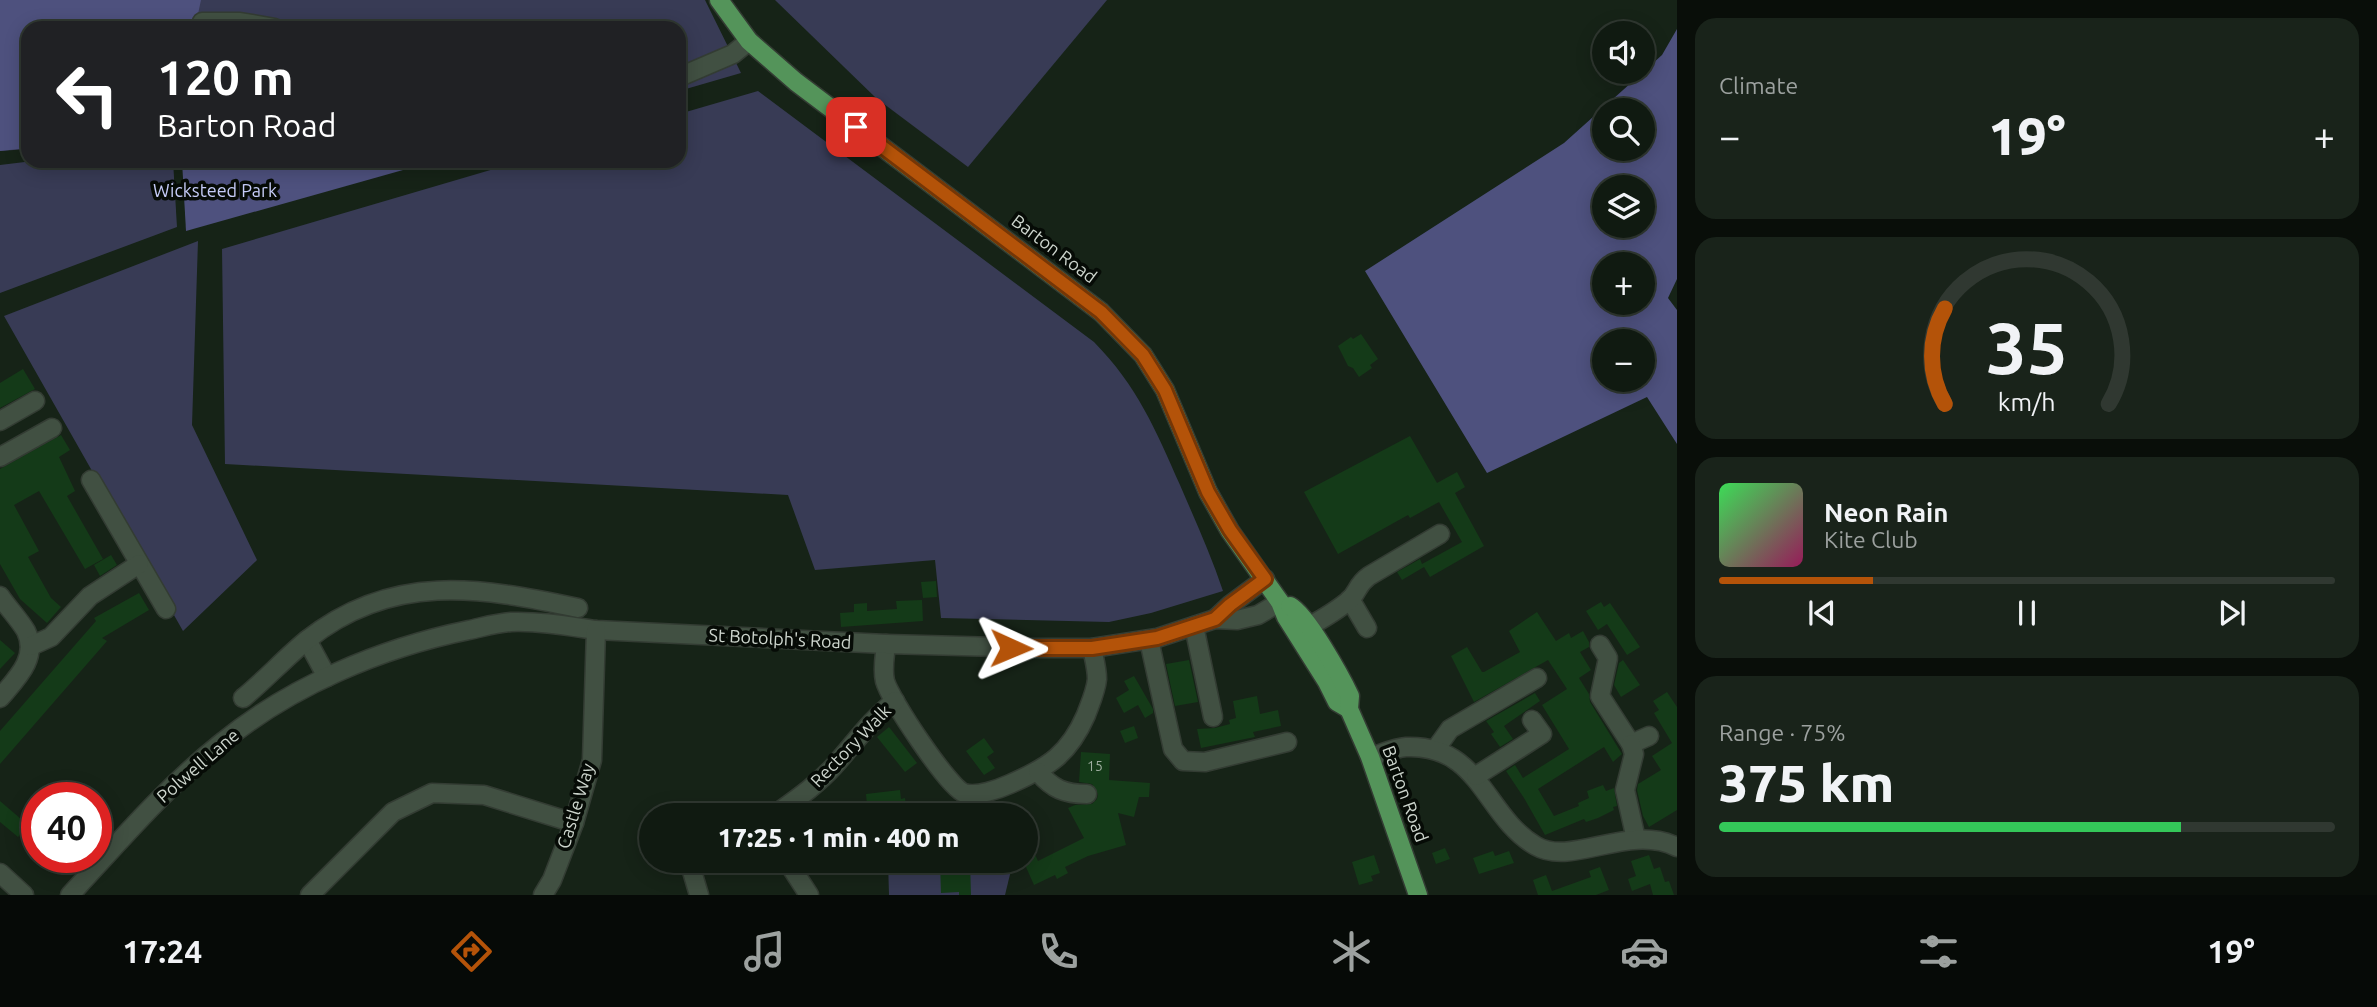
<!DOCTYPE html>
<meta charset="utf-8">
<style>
body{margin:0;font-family:Ubuntu,sans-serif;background:#19231a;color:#f1f3f6;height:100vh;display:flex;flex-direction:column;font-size:26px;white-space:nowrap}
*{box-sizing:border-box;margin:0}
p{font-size:23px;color:#9ca19f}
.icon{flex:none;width:38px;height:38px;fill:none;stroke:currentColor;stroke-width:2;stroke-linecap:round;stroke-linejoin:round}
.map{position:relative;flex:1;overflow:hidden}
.details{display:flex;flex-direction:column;gap:18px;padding:18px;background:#090e09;width:700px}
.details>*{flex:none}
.banner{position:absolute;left:21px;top:21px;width:665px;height:147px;border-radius:21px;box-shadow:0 4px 18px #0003,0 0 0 2px #303831;background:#202124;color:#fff;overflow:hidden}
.tools{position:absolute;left:1592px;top:21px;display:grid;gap:14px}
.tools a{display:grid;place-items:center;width:63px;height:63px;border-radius:50%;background:#101a11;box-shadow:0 4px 18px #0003,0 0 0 2px #303831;font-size:35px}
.speed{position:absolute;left:21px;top:782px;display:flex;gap:14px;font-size:35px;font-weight:700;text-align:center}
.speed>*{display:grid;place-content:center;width:91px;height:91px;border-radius:50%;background:#101a11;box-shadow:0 4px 18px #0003,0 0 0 2px #303831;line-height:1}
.speed .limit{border:10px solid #d22;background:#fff;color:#111}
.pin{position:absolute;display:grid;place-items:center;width:60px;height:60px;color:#fff;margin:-30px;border-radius:14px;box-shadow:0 4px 10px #0006}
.me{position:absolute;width:77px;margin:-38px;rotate:91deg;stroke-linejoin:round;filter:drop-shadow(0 0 5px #0008)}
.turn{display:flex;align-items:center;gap:24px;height:147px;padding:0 21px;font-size:32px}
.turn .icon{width:91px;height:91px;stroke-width:2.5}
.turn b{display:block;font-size:49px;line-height:60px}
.big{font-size:52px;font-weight:800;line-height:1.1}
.details .card{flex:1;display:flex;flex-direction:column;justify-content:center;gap:10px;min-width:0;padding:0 24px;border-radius:21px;background:#19231a}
.details .dial{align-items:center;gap:0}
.dial svg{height:182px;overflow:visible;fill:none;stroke:#303831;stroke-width:7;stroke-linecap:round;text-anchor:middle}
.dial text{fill:#f1f3f6;stroke:none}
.song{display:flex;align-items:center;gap:21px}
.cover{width:84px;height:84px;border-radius:10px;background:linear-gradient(135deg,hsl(130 70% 55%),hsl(330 70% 35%))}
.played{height:7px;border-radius:4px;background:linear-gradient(90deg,#b45309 25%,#303831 25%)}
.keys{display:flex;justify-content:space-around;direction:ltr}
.heat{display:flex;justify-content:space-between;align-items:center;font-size:38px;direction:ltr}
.charge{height:10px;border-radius:5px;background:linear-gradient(90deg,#34c759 75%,#303831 0)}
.trip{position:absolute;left:639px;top:803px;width:399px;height:70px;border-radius:35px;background:#101a11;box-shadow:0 4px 18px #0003,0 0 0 2px #303831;font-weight:800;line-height:70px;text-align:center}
.tab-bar{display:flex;height:112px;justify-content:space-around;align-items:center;background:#060a07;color:#9ca19f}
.tab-bar .icon{width:49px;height:49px}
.tab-bar .current{color:#b45309}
.tab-bar b{font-size:32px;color:#f1f3f6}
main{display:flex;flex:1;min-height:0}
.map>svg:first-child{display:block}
.green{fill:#383b55}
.forest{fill:#4e517e;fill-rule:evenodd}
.building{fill:#143a18}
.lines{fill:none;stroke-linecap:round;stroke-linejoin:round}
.minor-casing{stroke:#333c33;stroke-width:21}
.major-casing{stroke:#333c33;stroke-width:21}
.minor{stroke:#415042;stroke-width:18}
.major{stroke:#54945a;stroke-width:18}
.route-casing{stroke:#753606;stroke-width:18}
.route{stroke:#b45309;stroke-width:12}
.labels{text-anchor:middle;stroke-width:7;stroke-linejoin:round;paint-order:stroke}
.number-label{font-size:14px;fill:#9faea0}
.park-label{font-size:18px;fill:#c6ccf8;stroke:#060b06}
.street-label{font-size:18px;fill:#cdd5cd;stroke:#060b06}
</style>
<main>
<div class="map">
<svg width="1677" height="895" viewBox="0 0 1677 895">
<rect width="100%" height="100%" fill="#162317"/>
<g class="green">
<polygon points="0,0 705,0 741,73 679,91 679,28 28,28 28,149 0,151"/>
<polygon points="775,0 1107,0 968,167 876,98"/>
<path d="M758 91 1094 342C1138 387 1155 429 1180 485 1195 520 1211 555 1223 591L1151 613 1109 622 941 618 935 560 815 570 788 495 225 464 222 249 521 161H679V114Z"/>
<polygon points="33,161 173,161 177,227 0,293 0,165"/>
<polygon points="198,241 192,425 257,560 183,631 4,316"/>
<polygon points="888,861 1013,861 1013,862 1005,895 889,895"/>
</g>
<g class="forest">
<polygon points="0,0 201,0 195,28 28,28 28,148 0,151"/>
<path d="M1677 29V279L1668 298 1677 310V444L1647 397 1487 473 1365 271 1564 143 1662 55ZM1605 110H1643V149H1605ZM1605 187H1643V226H1605ZM1605 264H1643V303H1605ZM1605 341H1643V380H1605Z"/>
<polygon points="182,161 435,161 186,231"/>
</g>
<g class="building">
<polygon points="1361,334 1378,359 1370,365 1372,368 1359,377 1353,368 1348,366 1338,346 1351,337 1353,339"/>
<polygon points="23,369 35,389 0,408 0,383"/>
<polygon points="61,435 70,450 59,457 75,491 67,496 103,559 85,569 39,491 14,505 39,551 28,557 51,598 61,607 47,623 20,599 0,564 0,469"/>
<polygon points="1410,436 1437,483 1457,472 1465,487 1455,493 1484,546 1430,577 1424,567 1402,580 1397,572 1420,559 1422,564 1462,542 1439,502 1410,518 1408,515 1338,554 1304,492"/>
<polygon points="111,555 117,565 100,576 94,565"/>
<polygon points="936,581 937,597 923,598 921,582"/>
<polygon points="139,593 149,610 102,638 107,641 0,764 0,731 96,621 94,618"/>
<polygon points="922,600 923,621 841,627 840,613 854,612 854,604 867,603 867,611 897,609 896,601"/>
<polygon points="1601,602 1604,607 1610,603 1640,647 1627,655 1607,624 1598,630 1586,611"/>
<polygon points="1537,612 1556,641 1569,633 1571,638 1583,631 1589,642 1589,647 1580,652 1591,670 1579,678 1589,694 1590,702 1622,754 1613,762 1604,747 1538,789 1554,816 1579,806 1578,803 1589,798 1587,791 1603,785 1606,791 1614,788 1617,806 1613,807 1614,810 1598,818 1586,822 1584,819 1545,835 1524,798 1506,771 1515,765 1523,778 1569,749 1542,705 1567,689 1548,660 1474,702 1451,656 1467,647 1482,672 1484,672 1520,652 1509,631"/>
<polygon points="0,640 15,653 0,669"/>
<polygon points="1189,660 1198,702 1175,706 1166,664"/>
<polygon points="1623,660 1640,685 1621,697 1614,685 1619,663"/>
<polygon points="1134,676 1153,709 1153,713 1145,718 1138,705 1124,713 1116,698 1129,690 1124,681"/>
<polygon points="1667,692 1677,707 1677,810 1649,827 1643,816 1637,790 1638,784 1661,770 1652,756 1672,743 1654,713 1659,710 1653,701"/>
<polygon points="1535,693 1540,701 1504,726 1513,739 1500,747 1491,734 1494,732 1486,721"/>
<polygon points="1257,696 1260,714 1278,710 1281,726 1253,732 1255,737 1201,748 1197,729 1215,728 1230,724 1229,720 1236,718 1233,701"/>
<polygon points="1134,726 1138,738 1125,743 1120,731"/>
<polygon points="889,727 917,763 905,772 877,737"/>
<polygon points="984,738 994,752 987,757 995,768 984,775 966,751"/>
<polygon points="1081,752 1110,754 1109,780 1150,783 1149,797 1139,797 1134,817 1118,813 1126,845 1088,856 1065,867 1068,873 1057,879 1055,875 1034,885 1026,867 1026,835 1038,861 1084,838 1068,808 1075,805 1092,804 1097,799 1098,794 1092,784 1079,782"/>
<polygon points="900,790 901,799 905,798 907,816 868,816 866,794"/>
<polygon points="0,801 28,825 18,837 0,822"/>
<polygon points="1445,848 1450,859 1436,864 1432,853"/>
<polygon points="1493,851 1495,856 1509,851 1514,863 1479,874 1473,858"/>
<polygon points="1374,855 1380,873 1371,876 1373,881 1359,885 1352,862"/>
<polygon points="1649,855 1654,869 1660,867 1665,882 1669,881 1674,895 1653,895 1650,884 1632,891 1628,879 1636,876 1631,861"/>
<polygon points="940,861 970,861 971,895 959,895 959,892 941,893"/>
<polygon points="1600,867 1609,890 1596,895 1538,895 1533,880 1546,875 1552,891 1591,877 1589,871"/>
</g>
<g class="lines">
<g class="minor-casing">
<g id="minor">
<polyline points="202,22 240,22 275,28"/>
<polyline points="679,75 684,75 733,54 749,41"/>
<polyline points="0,421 35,401"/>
<polyline points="0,457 52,428"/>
<polyline points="91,480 166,609"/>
<path d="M0 596C8 608 19 619 26 631 39 658 16 679 0 698"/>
<polyline points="1350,599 1367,628"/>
<polyline points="1215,619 1230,605 1265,579"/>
<polyline points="1194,626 1213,717"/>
<path d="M1297 633C1314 624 1332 614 1347 602 1359 593 1355 586 1369 576L1440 534"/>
<polyline points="307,640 327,677"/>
<polyline points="1149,640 1173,749 1183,761 1205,762 1287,742"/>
<path d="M886 644C885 656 882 669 885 681 890 699 948 787 964 793 977 797 999 789 1010 784 1049 767 1069 754 1086 715 1090 704 1096 691 1097 679 1097 669 1094 658 1092 648"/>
<polyline points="1600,645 1608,658 1600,696 1631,744 1649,736"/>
<polyline points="31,646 51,637 90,596 139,564"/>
<path d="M243 698C265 680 285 658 307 640 392 572 480 587 578 608"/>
<polyline points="1631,744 1634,754 1625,790 1636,839"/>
<polyline points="1435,750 1450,729 1537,678"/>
<path d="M1370 757C1381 754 1394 748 1406 747 1481 744 1484 816 1536 846 1572 867 1628 823 1677 847"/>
<path d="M1038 772C1053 789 1064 794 1087 794"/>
<polyline points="1476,776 1542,734 1532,720"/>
<path d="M773 816C795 800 816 786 834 766 854 744 870 720 895 701"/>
<polyline points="689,861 699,895"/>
<polyline points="787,861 809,895"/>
<polyline points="0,873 24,895"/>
<path d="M70 895C118 843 165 788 220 744 290 686 381 648 469 630 483 627 497 623 511 622 540 621 568 626 596 630L886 644 1036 648H1092L1157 638 1215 619 1237 620 1258 615 1280 602"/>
<polyline points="310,895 393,812 432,793 484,795 574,823"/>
<polyline points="543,895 552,880 574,823 592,760 596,630"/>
</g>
</g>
<g class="major-casing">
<g id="major">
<polyline points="719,0 749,41 796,82 1101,312 1143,355 1165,390 1208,492 1230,531 1280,602 1286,617 1327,682 1337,702 1349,709"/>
<path d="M1290 606C1307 615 1341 677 1350 696L1349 709 1370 757 1418 895"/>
</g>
</g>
<use href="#minor" class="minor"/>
<use href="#major" class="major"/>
</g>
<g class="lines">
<g class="route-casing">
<polyline id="route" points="856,127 1101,312 1143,355 1165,390 1208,492 1230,530 1265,579 1230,605 1215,619 1157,638 1092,648 1011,648"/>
</g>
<use href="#route" class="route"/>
</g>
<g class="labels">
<g class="number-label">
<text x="1095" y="771">15</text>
</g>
<g class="park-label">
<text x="215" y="197">Wicksteed Park</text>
</g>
<g class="street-label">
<text transform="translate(1054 249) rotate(37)" y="6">Barton Road</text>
<text transform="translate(780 639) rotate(3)" y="6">St Botolph's Road</text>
<text transform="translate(851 746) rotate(-46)" y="6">Rectory Walk</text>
<text transform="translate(198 766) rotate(-41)" y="6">Polwell Lane</text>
<text transform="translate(1405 794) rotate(70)" y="6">Barton Road</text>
<text transform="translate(576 806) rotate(-73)" y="6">Castle Way</text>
</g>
</g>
</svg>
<div class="tools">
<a><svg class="icon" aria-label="sound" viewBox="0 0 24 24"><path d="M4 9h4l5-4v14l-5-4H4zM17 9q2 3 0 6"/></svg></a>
<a><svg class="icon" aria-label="search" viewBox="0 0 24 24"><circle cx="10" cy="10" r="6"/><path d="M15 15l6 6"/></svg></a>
<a><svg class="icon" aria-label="layers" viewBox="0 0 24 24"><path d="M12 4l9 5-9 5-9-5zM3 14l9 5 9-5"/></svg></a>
<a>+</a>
<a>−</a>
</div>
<div class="speed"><div class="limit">40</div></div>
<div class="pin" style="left:856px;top:127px;background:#d93025"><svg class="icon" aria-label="arrive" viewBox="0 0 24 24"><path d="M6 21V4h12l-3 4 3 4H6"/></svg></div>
<svg class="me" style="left:1011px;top:648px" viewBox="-20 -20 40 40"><path d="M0-17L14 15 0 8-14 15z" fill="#b45309" stroke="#fff" stroke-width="4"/></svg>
<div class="trip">17:25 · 1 min · 400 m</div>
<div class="banner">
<div class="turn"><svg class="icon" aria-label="left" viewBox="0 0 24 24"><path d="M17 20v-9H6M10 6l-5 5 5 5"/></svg><div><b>120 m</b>Barton Road</div></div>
</div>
</div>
<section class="details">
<div class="card"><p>Climate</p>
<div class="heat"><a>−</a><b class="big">19°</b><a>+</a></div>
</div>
<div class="card dial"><svg viewBox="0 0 100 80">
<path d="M14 69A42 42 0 1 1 86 69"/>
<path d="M14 69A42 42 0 0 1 14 27" stroke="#b45309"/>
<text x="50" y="56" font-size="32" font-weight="700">35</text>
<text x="50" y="72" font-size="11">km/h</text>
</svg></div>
<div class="card">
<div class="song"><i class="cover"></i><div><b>Neon Rain</b><p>Kite Club</p></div></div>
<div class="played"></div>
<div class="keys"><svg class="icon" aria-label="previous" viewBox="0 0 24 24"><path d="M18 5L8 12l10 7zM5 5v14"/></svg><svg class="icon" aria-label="pause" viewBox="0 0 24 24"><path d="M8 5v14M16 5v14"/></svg><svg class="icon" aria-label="next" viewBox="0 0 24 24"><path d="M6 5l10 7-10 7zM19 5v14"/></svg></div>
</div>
<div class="card"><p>Range · 75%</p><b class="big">375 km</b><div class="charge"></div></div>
</section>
</main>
<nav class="tab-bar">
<b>17:24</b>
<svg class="icon current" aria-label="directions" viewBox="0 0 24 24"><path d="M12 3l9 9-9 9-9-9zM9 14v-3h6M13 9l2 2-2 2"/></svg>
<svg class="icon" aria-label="music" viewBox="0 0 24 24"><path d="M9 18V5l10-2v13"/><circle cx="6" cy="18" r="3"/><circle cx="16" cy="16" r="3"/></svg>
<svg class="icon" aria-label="phone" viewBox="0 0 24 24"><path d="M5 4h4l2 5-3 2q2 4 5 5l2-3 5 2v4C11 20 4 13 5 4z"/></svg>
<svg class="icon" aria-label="climate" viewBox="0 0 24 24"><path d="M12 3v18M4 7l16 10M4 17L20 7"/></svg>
<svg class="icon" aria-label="car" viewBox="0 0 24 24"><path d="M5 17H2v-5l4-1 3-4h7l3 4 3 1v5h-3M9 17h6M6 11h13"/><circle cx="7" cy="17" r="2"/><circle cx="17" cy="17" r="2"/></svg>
<svg class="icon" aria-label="filters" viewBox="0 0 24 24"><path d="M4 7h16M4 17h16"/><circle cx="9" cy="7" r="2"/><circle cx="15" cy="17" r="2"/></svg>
<b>19°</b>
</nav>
